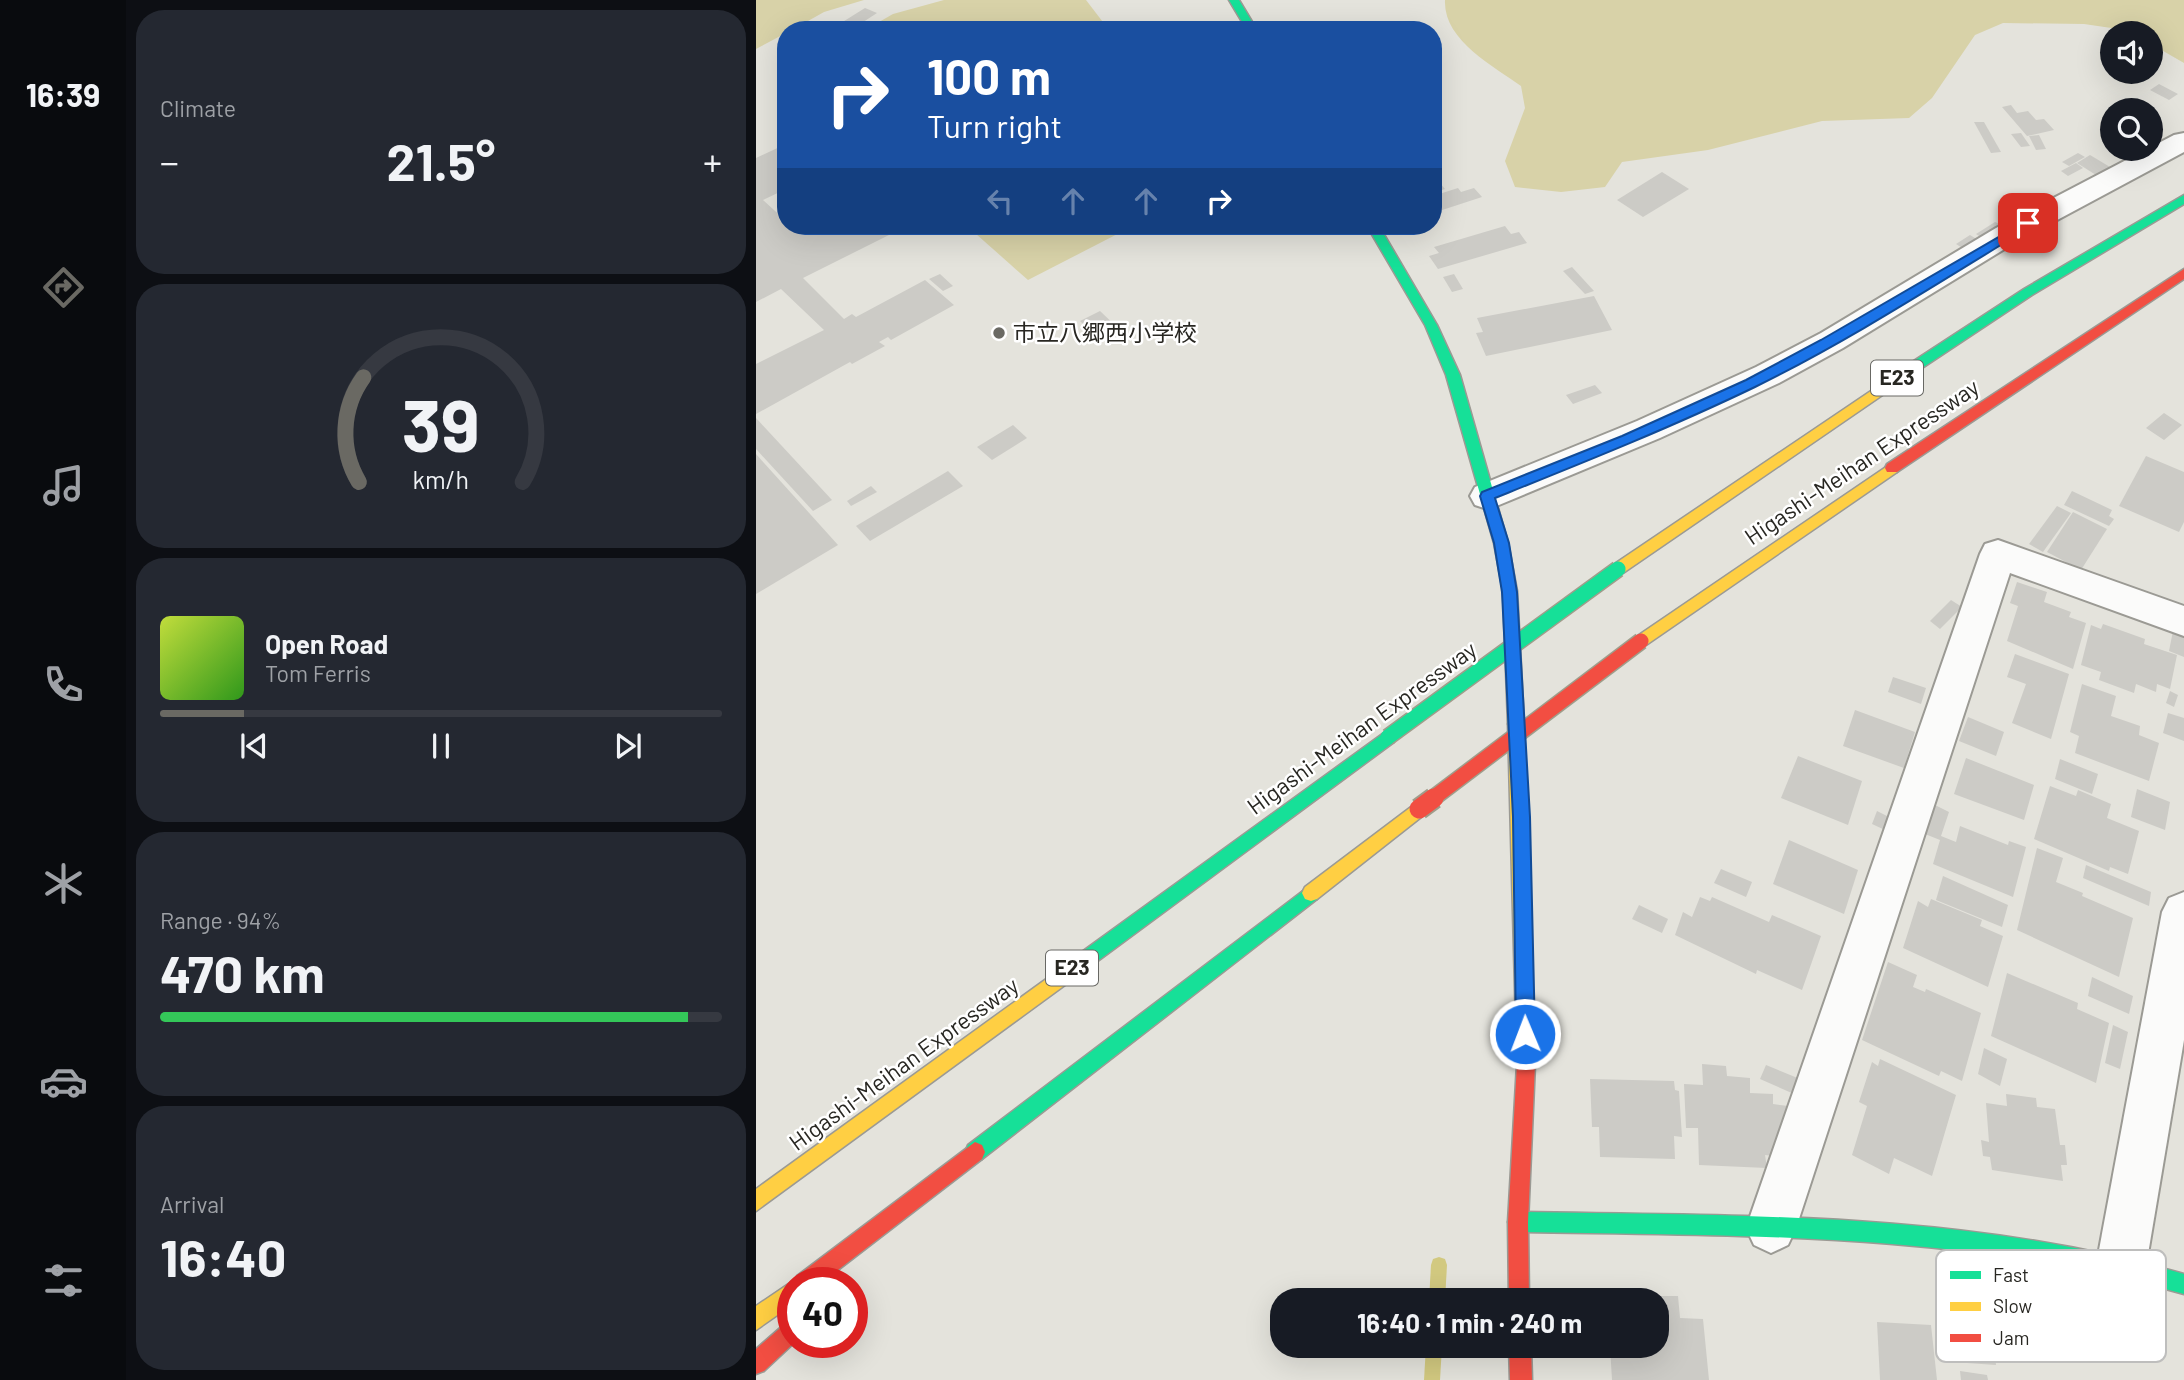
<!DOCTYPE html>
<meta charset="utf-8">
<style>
body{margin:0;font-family:Barlow,"Noto Sans JP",sans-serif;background:#242831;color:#f1f3f6;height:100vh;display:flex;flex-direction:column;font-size:26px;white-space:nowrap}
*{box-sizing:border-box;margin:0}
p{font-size:23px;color:#9ea1a6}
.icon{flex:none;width:38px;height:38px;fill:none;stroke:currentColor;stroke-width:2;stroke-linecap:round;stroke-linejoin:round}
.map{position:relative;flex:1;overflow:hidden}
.drawer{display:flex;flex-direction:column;gap:10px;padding:10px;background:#0d0f14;width:630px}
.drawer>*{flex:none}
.banner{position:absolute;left:21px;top:21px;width:665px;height:214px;border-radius:28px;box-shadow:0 7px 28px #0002;background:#1a4fa0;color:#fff;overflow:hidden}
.buttons{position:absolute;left:1344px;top:21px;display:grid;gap:14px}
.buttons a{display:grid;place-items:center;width:63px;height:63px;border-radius:50%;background:#171b24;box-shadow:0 7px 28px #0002;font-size:35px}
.speed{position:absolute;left:21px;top:1267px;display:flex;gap:14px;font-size:35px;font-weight:700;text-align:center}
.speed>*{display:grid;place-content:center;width:91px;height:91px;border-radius:50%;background:#171b24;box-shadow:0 7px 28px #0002;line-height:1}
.speed .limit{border:10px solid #d22;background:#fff;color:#111}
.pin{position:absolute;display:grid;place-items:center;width:60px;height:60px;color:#fff;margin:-30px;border-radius:14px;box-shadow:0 4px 10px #0006}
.me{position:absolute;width:77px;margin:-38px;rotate:359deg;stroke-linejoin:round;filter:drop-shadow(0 0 5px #0008)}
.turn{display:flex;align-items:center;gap:24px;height:147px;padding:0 35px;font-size:32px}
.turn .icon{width:91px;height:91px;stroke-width:2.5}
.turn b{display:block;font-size:49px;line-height:60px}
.lanes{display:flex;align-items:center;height:66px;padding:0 35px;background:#0003;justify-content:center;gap:35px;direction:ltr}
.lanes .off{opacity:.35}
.big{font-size:52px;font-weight:700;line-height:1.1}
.drawer .tile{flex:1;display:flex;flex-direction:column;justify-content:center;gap:10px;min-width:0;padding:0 24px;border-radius:28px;background:#242831}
.drawer .dial{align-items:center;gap:0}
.dial svg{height:182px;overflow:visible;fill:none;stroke:#363941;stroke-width:7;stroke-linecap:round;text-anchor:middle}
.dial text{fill:#f1f3f6;stroke:none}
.song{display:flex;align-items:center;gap:21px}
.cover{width:84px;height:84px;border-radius:10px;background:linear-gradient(135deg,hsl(70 70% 55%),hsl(110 70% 35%))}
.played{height:7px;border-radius:4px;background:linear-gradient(90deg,#6a6963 15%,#363941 15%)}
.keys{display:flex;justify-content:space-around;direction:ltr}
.heat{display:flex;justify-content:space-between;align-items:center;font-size:38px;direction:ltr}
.charge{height:10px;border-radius:5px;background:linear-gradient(90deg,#34c759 94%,#363941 0)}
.trip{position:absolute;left:514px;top:1288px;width:399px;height:70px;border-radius:28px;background:#171b24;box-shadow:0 7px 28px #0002;font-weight:700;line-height:70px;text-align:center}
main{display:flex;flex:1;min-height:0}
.menu{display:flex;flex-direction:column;width:126px;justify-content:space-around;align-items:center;background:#090b0e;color:#9ea1a6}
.menu .icon{width:49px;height:49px}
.menu .on{color:#6a6963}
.menu b{font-size:32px;color:#f1f3f6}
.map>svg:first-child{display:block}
.green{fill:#d8d2a8}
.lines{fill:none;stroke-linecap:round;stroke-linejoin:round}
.stream{fill:#d2c980;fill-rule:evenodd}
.building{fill:#cccbc6}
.street-casing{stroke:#9b9a94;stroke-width:4}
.fast-casing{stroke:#9b9a94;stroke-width:3}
.slow-casing{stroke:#9b9a94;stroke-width:3}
.jam-casing{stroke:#9b9a94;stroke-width:3}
.street{fill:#fbfbfa;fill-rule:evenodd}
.fast{fill:#16e098;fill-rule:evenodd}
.slow{fill:#ffcf43;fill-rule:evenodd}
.jam{fill:#f24e42;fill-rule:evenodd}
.fast-bridge-casing{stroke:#9f9d8b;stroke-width:18;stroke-linecap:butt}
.jam-bridge-far1-casing{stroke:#9f9d8b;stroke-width:18;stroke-linecap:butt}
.jam-bridge-casing{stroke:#9f9d8b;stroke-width:23;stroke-linecap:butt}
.fast-bridge{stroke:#16e098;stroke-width:15}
.jam-bridge-far1{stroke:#f24e42;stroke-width:15}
.jam-bridge{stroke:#f24e42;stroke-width:19}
.route{fill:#1a73e8;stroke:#114b97;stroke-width:2}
.poi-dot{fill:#6a6963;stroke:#fff;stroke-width:2.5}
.labels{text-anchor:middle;stroke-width:5;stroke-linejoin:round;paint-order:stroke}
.shield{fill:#fff;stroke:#686864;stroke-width:2}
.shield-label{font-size:21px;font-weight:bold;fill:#282722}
.poi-label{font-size:23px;fill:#282722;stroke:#fff;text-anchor:start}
.street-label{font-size:23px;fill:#282722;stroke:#fff}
.key{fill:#fff;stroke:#bebebd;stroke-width:2}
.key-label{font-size:19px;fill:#282722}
</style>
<main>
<nav class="menu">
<b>16:39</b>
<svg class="icon on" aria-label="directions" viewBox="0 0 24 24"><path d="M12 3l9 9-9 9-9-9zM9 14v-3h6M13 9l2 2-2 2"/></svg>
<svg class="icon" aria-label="music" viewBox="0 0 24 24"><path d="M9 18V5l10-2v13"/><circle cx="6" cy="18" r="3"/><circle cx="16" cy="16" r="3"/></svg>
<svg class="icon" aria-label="phone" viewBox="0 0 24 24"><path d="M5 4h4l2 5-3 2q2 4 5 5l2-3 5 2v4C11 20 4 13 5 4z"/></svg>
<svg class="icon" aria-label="climate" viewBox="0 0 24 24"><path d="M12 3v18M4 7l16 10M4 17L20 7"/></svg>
<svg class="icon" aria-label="car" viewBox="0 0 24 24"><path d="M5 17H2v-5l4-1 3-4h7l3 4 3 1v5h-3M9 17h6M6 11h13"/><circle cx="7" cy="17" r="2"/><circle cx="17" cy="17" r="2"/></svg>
<svg class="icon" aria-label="filters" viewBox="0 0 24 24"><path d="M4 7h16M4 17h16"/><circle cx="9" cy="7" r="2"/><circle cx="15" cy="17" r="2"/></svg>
</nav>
<section class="drawer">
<div class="tile"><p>Climate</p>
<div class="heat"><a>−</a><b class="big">21.5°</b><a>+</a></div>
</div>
<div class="tile dial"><svg viewBox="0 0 100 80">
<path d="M14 69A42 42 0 1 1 86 69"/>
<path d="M14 69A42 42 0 0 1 16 23" stroke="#6a6963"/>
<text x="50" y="56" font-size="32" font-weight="700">39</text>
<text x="50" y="72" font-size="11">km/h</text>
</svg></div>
<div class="tile">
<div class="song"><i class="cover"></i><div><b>Open Road</b><p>Tom Ferris</p></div></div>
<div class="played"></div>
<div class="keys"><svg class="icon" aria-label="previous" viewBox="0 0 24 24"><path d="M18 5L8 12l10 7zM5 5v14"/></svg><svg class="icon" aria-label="pause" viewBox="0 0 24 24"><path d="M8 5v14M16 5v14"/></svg><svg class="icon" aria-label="next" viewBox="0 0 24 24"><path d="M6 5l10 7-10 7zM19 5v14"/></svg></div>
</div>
<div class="tile"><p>Range · 94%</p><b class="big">470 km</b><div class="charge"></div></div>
<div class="tile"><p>Arrival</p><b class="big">16:40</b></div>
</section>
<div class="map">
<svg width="1428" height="1380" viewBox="0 0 1428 1380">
<rect width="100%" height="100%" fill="#e4e3dc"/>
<g class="green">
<polygon points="0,0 108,0 68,12 36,30 30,30 30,33 0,49"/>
<polygon points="188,0 330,0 353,30 109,30 137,14"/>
<path d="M689 0H1428V63L1395 44V33H1376L1369 30 1328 24 1247 23 1219 35 1176 98 1153 118 1066 121 952 150 866 162 849 187 805 192 759 187 749 161 769 108 765 86C737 66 687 40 689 0Z"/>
<polygon points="211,226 377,226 272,280"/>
</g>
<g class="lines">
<g class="stream">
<polygon points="683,1257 689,1259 691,1265 689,1300 673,1300 675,1265 677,1259"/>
<polygon points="670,1346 686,1346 684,1380 668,1380"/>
</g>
</g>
<g class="building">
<polygon points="109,8 121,13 98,28 85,23"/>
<polygon points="1403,84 1422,94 1413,100 1394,90"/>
<polygon points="1255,105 1261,113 1272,111 1280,120 1288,119 1298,130 1271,136 1246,107"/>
<polygon points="1218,122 1228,122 1245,152 1235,153"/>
<polygon points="1265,133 1274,146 1265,147 1255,134"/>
<polygon points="1283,135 1290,149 1280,150 1273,136"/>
<polygon points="30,144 30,189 7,200 30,221 30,226 34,226 44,235 64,226 141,226 145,229 47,278 88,319 96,314 100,317 169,280 198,305 135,340 132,337 123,342 129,346 96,364 94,362 0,414 0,364 68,330 25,289 0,302 0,158"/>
<polygon points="1322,153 1329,157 1313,166 1306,162"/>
<polygon points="1334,155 1354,167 1340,175 1321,163"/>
<polygon points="1320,163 1327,168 1312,176 1305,171"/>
<polygon points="906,172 933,189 887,217 861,200"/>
<polygon points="677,175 689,189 677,193"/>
<polygon points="702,188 705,192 718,188 726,197 677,213 677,201 680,201 677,196"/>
<polygon points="1239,222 1246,225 1226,238 1220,234"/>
<polygon points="749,226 755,234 763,232 771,243 682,269 673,256 683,253 678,247"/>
<polygon points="1214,235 1222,240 1208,249 1200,244"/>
<polygon points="816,267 838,291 829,294 807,271"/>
<polygon points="184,274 197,286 187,291 173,279"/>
<polygon points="698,274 707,289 696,292 687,277"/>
<polygon points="838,296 856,330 730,356 720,333 727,332 721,318"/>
<polygon points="344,311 365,331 345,342 324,321"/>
<polygon points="839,385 846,393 817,404 810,395"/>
<polygon points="1408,413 1426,425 1408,440 1390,428"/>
<polygon points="0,418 76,500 57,511 0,449"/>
<polygon points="257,425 271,438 236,460 221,447"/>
<polygon points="0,454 82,545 0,594"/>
<polygon points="1390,456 1428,472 1428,522 1423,532 1363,506"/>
<polygon points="192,471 207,486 114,541 100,526"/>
<polygon points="115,486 121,492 95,506 91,501"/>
<polygon points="1316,491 1356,510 1353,516 1358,519 1353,526 1308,505"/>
<polygon points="1301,506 1315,513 1287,552 1273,544"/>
<polygon points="1317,512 1351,529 1325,570 1291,552"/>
<polygon points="1261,582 1291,592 1288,602 1315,612 1313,617 1330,623 1317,669 1251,641 1262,606 1254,603"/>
<polygon points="1195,600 1206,607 1184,629 1174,621"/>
<polygon points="1347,624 1389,639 1388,644 1421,655 1414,689 1401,684 1400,692 1380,684 1378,693 1343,680 1345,672 1325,665 1335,625 1345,629"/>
<polygon points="1417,631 1428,635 1428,657 1413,651"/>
<polygon points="1259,654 1313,674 1295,739 1256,723 1270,684 1251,677"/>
<polygon points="1137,677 1170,688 1165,704 1132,692"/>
<polygon points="1326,684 1360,696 1355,716 1384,726 1383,735 1403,743 1393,781 1319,753 1323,736 1314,732"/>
<polygon points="1414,691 1422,695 1418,707 1410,703"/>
<polygon points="1099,710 1159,732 1148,768 1087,746"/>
<polygon points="1412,713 1428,718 1428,741 1407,733"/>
<polygon points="1212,717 1248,732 1240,756 1203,741"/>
<polygon points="1042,756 1106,781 1092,825 1025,798"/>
<polygon points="1210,758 1278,785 1268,820 1198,794"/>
<polygon points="1304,759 1342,774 1336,794 1299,779"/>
<polygon points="1294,786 1320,796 1322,790 1355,804 1351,818 1383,831 1372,874 1354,867 1353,871 1278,839"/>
<polygon points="1381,789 1414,802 1409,830 1375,817"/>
<polygon points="1179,805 1193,812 1185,836 1200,842 1204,826 1252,845 1253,841 1270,847 1257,897 1177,864 1184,840 1169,834"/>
<polygon points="1121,811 1133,817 1129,830 1116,824"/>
<polygon points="1033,840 1102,870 1088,914 1017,884"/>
<polygon points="1281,848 1307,858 1300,882 1327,893 1326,896 1377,918 1363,977 1261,930"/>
<polygon points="1330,865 1395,892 1393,906 1327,878"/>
<polygon points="965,869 996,882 990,897 958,883"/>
<polygon points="1187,876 1252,905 1246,927 1180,900"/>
<polygon points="944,897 954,901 956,897 1013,922 1016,915 1065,936 1046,990 1001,970 1000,974 919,935 927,912 936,917"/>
<polygon points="1175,899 1226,920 1224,926 1247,936 1232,987 1147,948 1162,901 1172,907"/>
<polygon points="883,905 912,919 906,933 876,919"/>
<polygon points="1132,962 1161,975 1157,987 1169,992 1170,989 1225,1013 1206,1081 1185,1071 1183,1076 1106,1040"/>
<polygon points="1251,973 1322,1003 1321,1009 1353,1023 1340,1083 1235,1036"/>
<polygon points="1336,977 1377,996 1373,1014 1332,996"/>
<polygon points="1357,1025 1372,1032 1364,1069 1349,1063"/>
<polygon points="1228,1048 1251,1059 1244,1086 1222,1074"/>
<polygon points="1124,1059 1200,1095 1176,1176 1138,1158 1133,1174 1096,1155 1111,1106 1103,1102 1116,1062 1122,1066"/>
<polygon points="946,1064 970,1066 971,1076 994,1078 994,1093 1017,1094 1017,1104 1032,1106 1017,1156 1009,1155 1011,1168 943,1165 942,1128 930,1128 928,1084 947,1085"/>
<polygon points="1010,1065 1044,1079 1038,1094 1004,1079"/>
<polygon points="834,1079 918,1081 919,1090 923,1091 926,1137 918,1136 919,1159 844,1157 843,1127 836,1127"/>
<polygon points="1250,1094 1280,1098 1281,1107 1299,1109 1304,1145 1309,1145 1311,1165 1305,1165 1307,1181 1236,1170 1234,1157 1227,1156 1225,1140 1233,1142 1230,1103 1251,1106"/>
<polygon points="881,1296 922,1296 924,1318 947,1319 953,1380 856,1380 854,1346 901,1346 901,1300 881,1300"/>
<polygon points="1206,1318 1235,1319 1240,1365 1211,1363"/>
<polygon points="1121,1322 1175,1325 1181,1380 1124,1380"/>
<polygon points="1204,1371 1231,1375 1232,1380 1205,1380"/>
</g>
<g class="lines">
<g class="street-casing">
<g id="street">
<polygon points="1428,133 1428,152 1260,242 1087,348 1023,383 904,438 743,505 731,509 719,505 714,496 719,487 881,421 1000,367 1065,333 1240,228 1418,135"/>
<polygon points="1242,540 1428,606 1428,636 1254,573 1040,1228 1032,1245 1015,1253 998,1245 990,1228 1224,554 1229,544"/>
<polygon points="1428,892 1428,1040 1390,1266 1383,1284 1365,1291 1347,1284 1340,1266 1406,912 1413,898"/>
</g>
</g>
<g class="fast-casing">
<g id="fast">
<polygon points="473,0 483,0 501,30 491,30"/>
<polygon points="1428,195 1428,204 1276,295 1157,374 1147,374 1147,368 1268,289"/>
<polygon points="611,226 623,226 681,325 704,375 752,543 761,591 768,724 766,729 760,731 754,729 752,724 747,591 738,543 690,375 669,325"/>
<polygon points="632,730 638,732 640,737 638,742 324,974 318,977 312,974 309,968 312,962"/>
<polygon points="555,885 561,887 564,893 561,899 226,1159 219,1162 212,1159 209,1152 212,1145"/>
<path d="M762 1212C986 1216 1211 1211 1428 1274V1294C1211 1232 986 1236 762 1232L755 1229 752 1222 755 1215Z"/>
</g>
</g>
<g class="slow-casing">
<g id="slow">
<polygon points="1152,366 1157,368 1157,374 867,573 857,573 855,569 857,565"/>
<polygon points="1136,463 1143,468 1141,472 890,645 880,645 877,641 880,637"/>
<polygon points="760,717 766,719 768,724 779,1064 777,1071 770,1073 763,1071 761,1064 752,724 754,719"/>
<polygon points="663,801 669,804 671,809 669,814 561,899 555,901 549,899 546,893 549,887"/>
<polygon points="318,959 324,962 327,968 324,974 0,1211 0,1189"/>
<polygon points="37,1281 42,1283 37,1283 37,1304 0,1330 0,1306"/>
</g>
</g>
<g class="jam-casing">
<g id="jam">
<polygon points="1428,269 1428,279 1141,472 1131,472 1129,468 1131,464"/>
<polygon points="770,1055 777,1057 779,1064 772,1222 773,1300 753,1300 752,1222 761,1064 763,1057"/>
<polygon points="219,1142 226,1145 229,1152 226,1159 65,1283 38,1283 41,1276"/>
<polygon points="37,1320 37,1342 39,1342 8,1371 0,1374 0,1349 30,1323"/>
<polygon points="753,1346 775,1346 776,1380 754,1380"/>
</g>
</g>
<use href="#street" class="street"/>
<use href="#fast" class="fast"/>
<use href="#slow" class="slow"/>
<use href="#jam" class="jam"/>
<g class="fast-bridge-casing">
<polyline id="fast-bridge" points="632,737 862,569"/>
</g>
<g class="jam-bridge-far1-casing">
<polyline id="jam-bridge-far1" points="676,799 885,641"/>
</g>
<g class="jam-bridge-casing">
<polyline id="jam-bridge" points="663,809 678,798"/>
</g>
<use href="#fast-bridge" class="fast-bridge"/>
<use href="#jam-bridge-far1" class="jam-bridge-far1"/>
<use href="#jam-bridge" class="jam-bridge"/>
</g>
<path class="route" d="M1272 220 1278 223 1276 226C1185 281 1095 340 999 387 914 428 826 463 739 498L753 543 761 592 774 817 779 1034 776 1041 769 1044 763 1041 760 1034 757 817 746 592 738 543 724 496 726 492 866 436 990 380 1065 340Z"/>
<circle class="poi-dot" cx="243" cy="333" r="7"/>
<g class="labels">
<g class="shield">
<rect x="1115" y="360.5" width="52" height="35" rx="5"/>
<rect x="290" y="950.5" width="52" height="35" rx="5"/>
</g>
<g class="shield-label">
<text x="1141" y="385">E23</text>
<text x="316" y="975">E23</text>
</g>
<g class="poi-label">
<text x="257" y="341">市立八郷西小学校</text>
</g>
<g class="street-label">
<text transform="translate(1106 462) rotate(-34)" y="8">Higashi-Meihan Expressway</text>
<text transform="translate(606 728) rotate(-36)" y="8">Higashi-Meihan Expressway</text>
<text transform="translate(148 1064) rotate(-36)" y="8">Higashi-Meihan Expressway</text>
</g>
</g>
<rect x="1180" y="1250" width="230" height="112" rx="10" class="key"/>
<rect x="1194" y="1271" width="31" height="8" fill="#16e098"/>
<rect x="1194" y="1302" width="31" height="9" fill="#ffcf43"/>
<rect x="1194" y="1334" width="31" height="8" fill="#f24e42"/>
<g class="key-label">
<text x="1237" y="1282">Fast</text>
<text x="1237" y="1313">Slow</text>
<text x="1237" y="1345">Jam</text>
</g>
</svg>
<div class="buttons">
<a><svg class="icon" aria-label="sound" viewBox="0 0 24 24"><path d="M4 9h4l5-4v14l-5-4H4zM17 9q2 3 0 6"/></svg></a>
<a><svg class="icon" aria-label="search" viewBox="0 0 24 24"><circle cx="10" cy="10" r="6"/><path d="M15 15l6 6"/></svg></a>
</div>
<div class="speed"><div class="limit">40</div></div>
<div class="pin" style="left:1272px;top:223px;background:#d93025"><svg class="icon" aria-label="arrive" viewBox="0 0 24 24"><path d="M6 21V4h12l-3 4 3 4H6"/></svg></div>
<svg class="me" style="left:769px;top:1034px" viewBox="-20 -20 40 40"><circle r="17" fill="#1a73e8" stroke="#fff" stroke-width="3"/><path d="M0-11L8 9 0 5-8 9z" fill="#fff"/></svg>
<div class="trip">16:40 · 1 min · 240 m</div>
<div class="banner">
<div class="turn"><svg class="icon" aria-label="right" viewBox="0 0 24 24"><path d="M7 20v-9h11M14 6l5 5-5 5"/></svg><div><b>100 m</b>Turn right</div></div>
<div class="lanes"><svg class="icon off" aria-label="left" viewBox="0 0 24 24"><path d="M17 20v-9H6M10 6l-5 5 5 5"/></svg><svg class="icon off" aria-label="ahead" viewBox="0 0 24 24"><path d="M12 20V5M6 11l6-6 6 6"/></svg><svg class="icon off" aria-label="ahead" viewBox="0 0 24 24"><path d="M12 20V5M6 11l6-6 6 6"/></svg><svg class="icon" aria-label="right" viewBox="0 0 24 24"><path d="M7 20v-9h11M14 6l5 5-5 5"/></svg></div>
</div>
</div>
</main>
